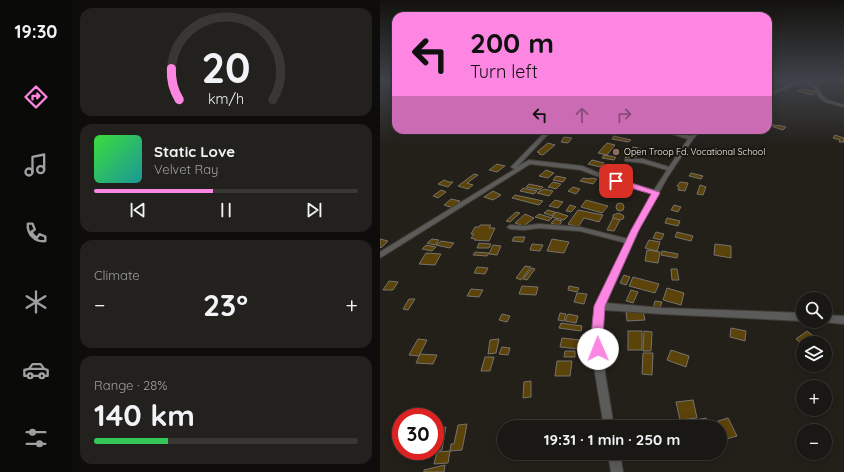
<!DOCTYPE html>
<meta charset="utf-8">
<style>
body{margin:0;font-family:Quicksand,sans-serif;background:#23211d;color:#f1f3f6;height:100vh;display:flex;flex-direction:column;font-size:15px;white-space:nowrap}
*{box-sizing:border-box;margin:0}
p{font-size:13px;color:#9fa0a0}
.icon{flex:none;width:22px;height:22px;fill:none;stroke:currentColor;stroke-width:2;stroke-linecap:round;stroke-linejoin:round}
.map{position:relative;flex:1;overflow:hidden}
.details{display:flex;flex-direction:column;gap:8px;padding:8px;background:#0e0d0b;width:308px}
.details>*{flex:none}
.guide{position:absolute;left:12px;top:12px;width:380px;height:122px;border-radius:12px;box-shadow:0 2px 10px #0003,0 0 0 1px #383734;background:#fd86e2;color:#111;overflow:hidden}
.tools{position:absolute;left:416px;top:292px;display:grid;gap:8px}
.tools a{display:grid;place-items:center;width:36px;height:36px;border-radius:50%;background:#1a1814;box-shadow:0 2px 10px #0003,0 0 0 1px #383734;font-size:20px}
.speed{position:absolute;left:12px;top:408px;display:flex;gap:8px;font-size:20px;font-weight:700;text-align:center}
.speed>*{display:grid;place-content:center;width:52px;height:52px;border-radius:50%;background:#1a1814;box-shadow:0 2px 10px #0003,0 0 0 1px #383734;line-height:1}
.speed .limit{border:6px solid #d22;background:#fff;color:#111}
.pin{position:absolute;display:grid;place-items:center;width:34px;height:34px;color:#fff;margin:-17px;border-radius:8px;box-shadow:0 2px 6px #0006}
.me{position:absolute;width:44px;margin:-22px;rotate:359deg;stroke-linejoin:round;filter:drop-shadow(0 0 3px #0008)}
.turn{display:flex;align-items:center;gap:14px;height:84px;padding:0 12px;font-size:18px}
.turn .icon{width:52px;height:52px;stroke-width:2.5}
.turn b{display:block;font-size:28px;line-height:34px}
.lanes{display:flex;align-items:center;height:38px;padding:0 12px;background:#0003;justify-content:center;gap:20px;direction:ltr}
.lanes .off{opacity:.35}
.big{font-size:30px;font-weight:700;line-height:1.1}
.details .widget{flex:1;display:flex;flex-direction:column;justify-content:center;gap:6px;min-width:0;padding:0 14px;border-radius:12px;background:#23211d}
.details .dial{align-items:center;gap:0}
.dial svg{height:104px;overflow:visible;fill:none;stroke:#383734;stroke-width:7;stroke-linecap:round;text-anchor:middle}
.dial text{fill:#f1f3f6;stroke:none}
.song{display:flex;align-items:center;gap:12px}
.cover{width:48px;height:48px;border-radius:6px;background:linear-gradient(135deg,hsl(120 70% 55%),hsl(180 70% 35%))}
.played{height:4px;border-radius:2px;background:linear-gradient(90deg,#fd86e2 45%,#383734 45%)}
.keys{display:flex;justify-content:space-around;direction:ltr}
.heat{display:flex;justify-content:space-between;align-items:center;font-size:22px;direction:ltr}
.charge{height:6px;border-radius:3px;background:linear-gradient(90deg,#34c759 28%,#383734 0)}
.trip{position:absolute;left:117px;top:420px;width:230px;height:40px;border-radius:20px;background:#1a1814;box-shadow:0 2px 10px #0003,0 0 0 1px #383734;font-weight:700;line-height:40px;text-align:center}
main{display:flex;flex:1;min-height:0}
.menu{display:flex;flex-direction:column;width:72px;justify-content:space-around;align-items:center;background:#0a0a08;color:#9fa0a0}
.menu .icon{width:28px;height:28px}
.menu .active{color:#fd86e2}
.menu b{font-size:18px;color:#f1f3f6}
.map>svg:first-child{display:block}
.building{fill:#5c430a;stroke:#77736c}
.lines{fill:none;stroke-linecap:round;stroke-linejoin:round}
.minor-casing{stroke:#413e38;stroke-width:2}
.minor{fill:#5b5c59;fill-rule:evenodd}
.route{fill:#fd86e2;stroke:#a45793}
.education-dot{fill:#8d6e63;stroke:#1a1711;stroke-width:1.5}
.labels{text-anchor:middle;stroke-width:4;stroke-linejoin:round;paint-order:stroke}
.far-poi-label{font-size:9px;fill:#f6f4ef;stroke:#1a1711;text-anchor:start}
</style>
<main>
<nav class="menu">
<b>19:30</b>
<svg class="icon active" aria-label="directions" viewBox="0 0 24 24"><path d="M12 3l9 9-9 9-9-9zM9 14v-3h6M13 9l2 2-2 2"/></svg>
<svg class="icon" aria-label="music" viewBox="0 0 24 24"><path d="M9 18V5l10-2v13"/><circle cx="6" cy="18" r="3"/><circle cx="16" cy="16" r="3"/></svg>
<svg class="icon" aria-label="phone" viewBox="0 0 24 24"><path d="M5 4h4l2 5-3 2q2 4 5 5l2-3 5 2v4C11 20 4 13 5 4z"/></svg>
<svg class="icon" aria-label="climate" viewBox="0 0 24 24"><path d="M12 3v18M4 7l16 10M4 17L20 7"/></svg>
<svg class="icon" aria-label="car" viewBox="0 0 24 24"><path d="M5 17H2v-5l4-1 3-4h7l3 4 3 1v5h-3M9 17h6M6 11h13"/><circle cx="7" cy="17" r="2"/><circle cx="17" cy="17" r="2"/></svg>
<svg class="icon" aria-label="filters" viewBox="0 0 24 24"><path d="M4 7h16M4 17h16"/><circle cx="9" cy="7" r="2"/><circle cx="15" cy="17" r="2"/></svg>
</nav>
<section class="details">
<div class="widget dial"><svg viewBox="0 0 100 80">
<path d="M14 69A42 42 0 1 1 86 69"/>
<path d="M14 69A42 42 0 0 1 8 45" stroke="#fd86e2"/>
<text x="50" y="56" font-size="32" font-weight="700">20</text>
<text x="50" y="72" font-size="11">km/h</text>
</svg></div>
<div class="widget">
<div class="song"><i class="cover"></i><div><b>Static Love</b><p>Velvet Ray</p></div></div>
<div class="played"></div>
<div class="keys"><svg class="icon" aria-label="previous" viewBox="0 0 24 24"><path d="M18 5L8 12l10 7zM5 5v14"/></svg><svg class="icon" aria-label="pause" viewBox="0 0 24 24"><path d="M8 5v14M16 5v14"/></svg><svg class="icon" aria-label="next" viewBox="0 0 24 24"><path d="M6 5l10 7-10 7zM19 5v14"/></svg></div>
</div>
<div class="widget"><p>Climate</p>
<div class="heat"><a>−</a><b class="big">23°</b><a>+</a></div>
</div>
<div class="widget"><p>Range · 28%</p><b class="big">140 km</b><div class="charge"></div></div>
</section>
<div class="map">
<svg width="464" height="472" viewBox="0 0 464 472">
<rect width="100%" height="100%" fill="#23201a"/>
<g class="building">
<polygon points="422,89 429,90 437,92 431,95 418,91"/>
<polygon points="389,123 397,126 398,125 406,127 403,130 388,125"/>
<polygon points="455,135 464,138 464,142 459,142 460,140 453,138"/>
<polygon points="234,136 242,138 251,140 248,142 232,139"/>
<polygon points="184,137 192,138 188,143 181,142"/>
<polygon points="168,143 175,145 163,155 159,154 160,153 157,152"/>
<polygon points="227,143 235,145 227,155 218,153"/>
<polygon points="253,147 262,149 256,157 253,156 251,159 245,158"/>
<polygon points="224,155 236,157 234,160 222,158"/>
<polygon points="212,160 224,163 220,167 208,164"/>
<polygon points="117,164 125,166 117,172 109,170"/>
<polygon points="166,170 174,173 168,178 159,176"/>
<polygon points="311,173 323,176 321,179 309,176"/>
<polygon points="94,174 98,175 87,183 93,185 88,189 78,186"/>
<polygon points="176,176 186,178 183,182 173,180"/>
<polygon points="203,178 210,179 211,178 217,179 213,184 200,181"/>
<polygon points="64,180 69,182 73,182 68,187 58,184"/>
<polygon points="173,182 181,184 176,189 168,187"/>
<polygon points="300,182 308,183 305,191 298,190 299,187 297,186"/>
<polygon points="149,184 163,187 160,190 146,187"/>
<polygon points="320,185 326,187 323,195 317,194"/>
<polygon points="193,187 200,189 196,194 188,191"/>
<polygon points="143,188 157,191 154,194 140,191"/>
<polygon points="164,189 173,191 169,196 157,193"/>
<polygon points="61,190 66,192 58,198 53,196"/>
<polygon points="113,191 121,195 113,200 104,197"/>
<polygon points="135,195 163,201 159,205 132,198"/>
<polygon points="71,199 80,201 78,202 80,203 73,208 64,205"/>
<polygon points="175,200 183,202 178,208 169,206"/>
<polygon points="206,200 228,206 222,213 201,207"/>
<circle cx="240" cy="207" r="4"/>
<polygon points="190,205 196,207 191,212 186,211"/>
<polygon points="294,205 301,207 298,212 291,210"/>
<polygon points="168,210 175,212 172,216 164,213"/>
<polygon points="198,210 223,215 219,222 204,218 198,227 188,224"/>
<polygon points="136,212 140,213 130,222 126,221"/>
<polygon points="176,212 188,216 184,220 172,217"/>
<polygon points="239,213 244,216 243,219 239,220 233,219 233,215"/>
<polygon points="145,214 154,218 144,226 135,223"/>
<polygon points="159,214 172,218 169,221 155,217"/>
<polygon points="233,218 240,220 234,231 227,230"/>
<polygon points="287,218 300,221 298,226 285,223"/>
<polygon points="175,219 182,221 179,226 171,223"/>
<polygon points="100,225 111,225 109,228 115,228 109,241 94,240 95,239 91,238 94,234 91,234 95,227 99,227"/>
<polygon points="276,232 284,234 281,240 273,238"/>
<polygon points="297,232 313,236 311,241 295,237"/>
<polygon points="134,237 145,237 143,242 132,241"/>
<polygon points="0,239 8,241 1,248 0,247"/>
<polygon points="52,239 59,240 55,245 47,243"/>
<polygon points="172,239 189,242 184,253 167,251"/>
<polygon points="269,240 280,242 277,251 265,248"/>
<polygon points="61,241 74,243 70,248 56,245"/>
<polygon points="99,243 111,244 109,248 97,248"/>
<polygon points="152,244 163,245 160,251 150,250"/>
<polygon points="335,244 351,246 351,258 334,255"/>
<polygon points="46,245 56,247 52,251 42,249"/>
<polygon points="113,245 121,246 117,255 109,254"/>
<polygon points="267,250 280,252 278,263 265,261"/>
<polygon points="282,251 298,254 297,258 281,255"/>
<polygon points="95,252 109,253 107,256 93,255"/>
<polygon points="46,253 61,254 55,265 39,264"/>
<polygon points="145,266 151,267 141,280 136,278"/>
<polygon points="97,267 108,268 105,274 94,273"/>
<polygon points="152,268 155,269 147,280 143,279"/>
<polygon points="291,269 297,269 299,280 292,280"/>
<polygon points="244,275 250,277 246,285 240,283"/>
<polygon points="253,277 279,284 275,293 249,286"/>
<polygon points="9,281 18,282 13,290 3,290"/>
<polygon points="142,286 158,287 156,295 139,294"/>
<polygon points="189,286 199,288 197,292 188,290"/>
<polygon points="287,288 304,293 301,305 283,300"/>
<polygon points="91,289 103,290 99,297 87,296"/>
<polygon points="251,290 258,292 253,303 246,301"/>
<polygon points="197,293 207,294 204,304 194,302"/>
<polygon points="29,299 35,299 28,310 23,309"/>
<polygon points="275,301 282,302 279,310 273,308"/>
<polygon points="263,311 265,320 247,321 246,312"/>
<polygon points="180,313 186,314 184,321 178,320"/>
<polygon points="122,314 130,316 127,322 119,320"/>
<polygon points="188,314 198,316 196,323 185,321"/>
<polygon points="181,323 202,326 201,331 179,328"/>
<polygon points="351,328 366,331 365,341 350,337"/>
<rect x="248" y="331" width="14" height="19"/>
<polygon points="264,331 272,332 271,351 263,351"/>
<polygon points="427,331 441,342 423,343 423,345 416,339"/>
<polygon points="182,338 201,340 199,349 180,347"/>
<polygon points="38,339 47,340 39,356 29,355"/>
<polygon points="119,339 116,353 108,354 110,340"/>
<polygon points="122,347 130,348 128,355 119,354"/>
<polygon points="291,350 309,356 306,367 287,360"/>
<polygon points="185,351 195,351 195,357 184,357"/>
<polygon points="263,353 273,353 272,375 262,374"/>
<polygon points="40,354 57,355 53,364 36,363"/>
<polygon points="105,357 114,357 110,371 101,371"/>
<polygon points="177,361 192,361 190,376 175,376"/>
<polygon points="151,381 151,397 143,398 144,382"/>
<polygon points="313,400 317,418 300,420 296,402"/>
<polygon points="326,418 330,427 307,427 305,422"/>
<polygon points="348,418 357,436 346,439 338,421"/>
<polygon points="87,424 82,450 70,451 71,444 74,444 78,425"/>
<polygon points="66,427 62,450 56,451 60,428"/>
<polygon points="70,451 68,463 54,464 57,452"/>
<polygon points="65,465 64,472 44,472 44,470"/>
</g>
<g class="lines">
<g class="minor-casing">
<g id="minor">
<polygon points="419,80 425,80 437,86 442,95 448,100 464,105 464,107 445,102 439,97 434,88 421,82 388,96 388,94"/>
<polygon points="461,80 464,80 464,81 462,81"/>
<polygon points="167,130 172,130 137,167 149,160 202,166 226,176 274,190 287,170 263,163 245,161 245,159 263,159 289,167 308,139 279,130 287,130 310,136 316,130 321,130 313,139 287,178 258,231 226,303 282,308 423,313 423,321 282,314 224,310 222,336 225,373 234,427 224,427 215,373 212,336 216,306 246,243 200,231 159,228 144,230 130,229 127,227 130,225 144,226 159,224 200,227 248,239 272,194 222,178 201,170 150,164 0,258 0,252 135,169 131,167"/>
<polygon points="445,315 464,316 464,324 442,322 445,321"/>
<polygon points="228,453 240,453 243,472 231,472"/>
</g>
</g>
<use href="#minor" class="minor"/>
</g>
<linearGradient id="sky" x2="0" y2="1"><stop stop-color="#13120e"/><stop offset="0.55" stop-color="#3f4249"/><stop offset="1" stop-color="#3f4249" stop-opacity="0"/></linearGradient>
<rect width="464" height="146" fill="url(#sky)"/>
<polygon class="route" points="234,179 239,179 279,192 280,193 259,230 225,306 223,336 224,349 222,352 218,354 214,352 211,336 214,306 251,230 271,194 234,183"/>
<circle class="education-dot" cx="236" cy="152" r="4"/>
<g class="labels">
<g class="far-poi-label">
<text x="244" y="155">Open Troop Fd. Vocational School</text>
</g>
</g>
</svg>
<div class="tools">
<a><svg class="icon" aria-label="search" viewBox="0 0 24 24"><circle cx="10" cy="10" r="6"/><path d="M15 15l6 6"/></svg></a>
<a><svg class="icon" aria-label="layers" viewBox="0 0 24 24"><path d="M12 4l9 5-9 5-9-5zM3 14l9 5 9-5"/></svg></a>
<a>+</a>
<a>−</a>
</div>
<div class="speed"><div class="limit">30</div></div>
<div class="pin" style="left:236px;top:181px;background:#d93025"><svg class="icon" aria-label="arrive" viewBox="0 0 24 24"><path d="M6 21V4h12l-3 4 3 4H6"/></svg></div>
<svg class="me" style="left:218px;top:349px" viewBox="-20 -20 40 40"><circle r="19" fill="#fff"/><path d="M0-13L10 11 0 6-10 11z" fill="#fd86e2"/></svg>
<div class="trip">19:31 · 1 min · 250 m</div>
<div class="guide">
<div class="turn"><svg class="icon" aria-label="left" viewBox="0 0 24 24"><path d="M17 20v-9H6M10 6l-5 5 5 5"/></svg><div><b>200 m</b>Turn left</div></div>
<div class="lanes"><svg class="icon" aria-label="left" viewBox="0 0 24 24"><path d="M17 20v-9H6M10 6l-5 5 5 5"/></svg><svg class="icon off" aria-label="ahead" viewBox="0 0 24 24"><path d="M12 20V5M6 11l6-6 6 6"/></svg><svg class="icon off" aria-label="right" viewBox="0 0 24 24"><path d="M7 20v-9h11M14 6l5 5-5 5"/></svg></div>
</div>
</div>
</main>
